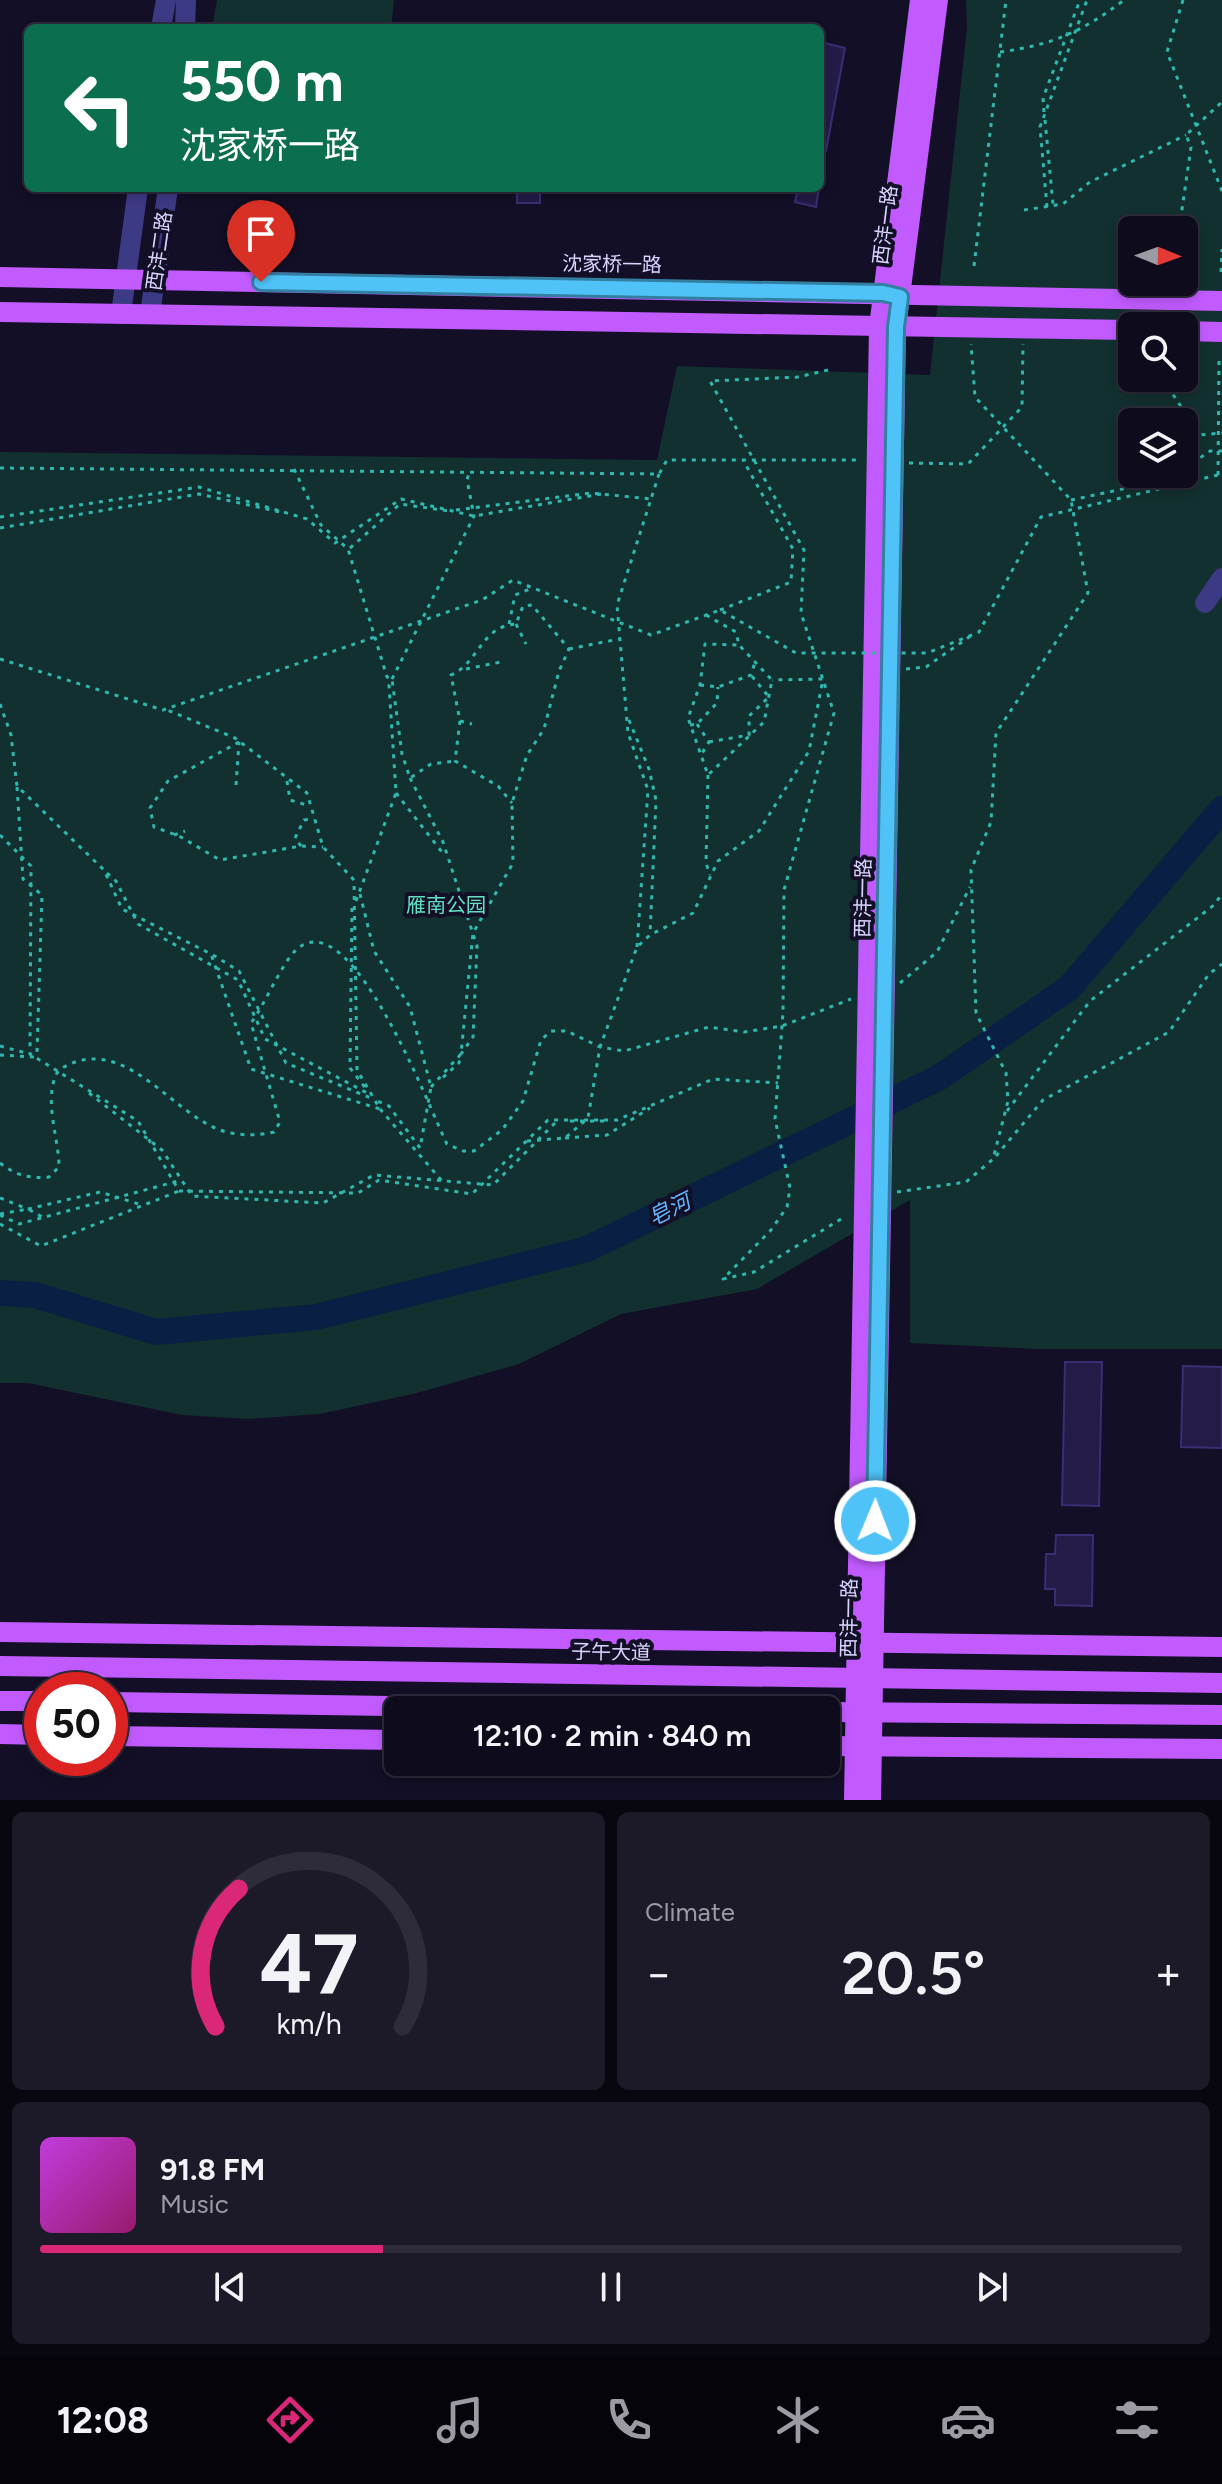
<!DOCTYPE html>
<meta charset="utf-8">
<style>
body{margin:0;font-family:Figtree,"Noto Sans SC",sans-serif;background:#1c1929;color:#f1f3f6;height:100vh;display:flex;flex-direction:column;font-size:30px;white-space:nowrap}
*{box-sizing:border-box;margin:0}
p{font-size:26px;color:#9b9ba3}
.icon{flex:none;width:44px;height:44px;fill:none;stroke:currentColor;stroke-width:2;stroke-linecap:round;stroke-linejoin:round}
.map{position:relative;height:1800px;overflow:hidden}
.details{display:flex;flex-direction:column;gap:12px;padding:12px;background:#08060f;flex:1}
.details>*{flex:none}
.guide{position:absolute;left:24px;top:24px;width:800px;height:168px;border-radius:12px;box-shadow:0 4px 12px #0003,0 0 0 2px #2e2b3b;background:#0b6e4f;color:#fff;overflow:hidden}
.needle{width:52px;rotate:91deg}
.fabs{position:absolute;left:1118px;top:216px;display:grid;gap:16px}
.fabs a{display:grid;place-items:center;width:80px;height:80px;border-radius:12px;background:#0e0b1c;box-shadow:0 4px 12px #0003,0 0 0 2px #2e2b3b;font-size:40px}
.speed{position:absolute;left:24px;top:1672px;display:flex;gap:16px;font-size:40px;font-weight:700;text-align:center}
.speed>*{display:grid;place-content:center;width:104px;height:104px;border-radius:50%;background:#0e0b1c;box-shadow:0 4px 12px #0003,0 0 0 2px #2e2b3b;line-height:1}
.speed .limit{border:12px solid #d22;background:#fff;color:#111}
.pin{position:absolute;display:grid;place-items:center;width:68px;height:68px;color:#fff;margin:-82px -34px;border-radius:50% 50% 50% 0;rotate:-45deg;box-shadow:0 0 8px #0007}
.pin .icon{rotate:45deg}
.me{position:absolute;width:88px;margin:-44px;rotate:1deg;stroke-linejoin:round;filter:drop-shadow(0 0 6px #0008)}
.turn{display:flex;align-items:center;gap:28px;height:168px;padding:0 24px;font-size:36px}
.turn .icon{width:104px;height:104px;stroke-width:2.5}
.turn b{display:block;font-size:56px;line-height:68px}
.big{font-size:60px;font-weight:600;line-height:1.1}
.details .card{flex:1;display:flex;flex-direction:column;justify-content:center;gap:12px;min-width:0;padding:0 28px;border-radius:12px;background:#1c1929}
.details .dial{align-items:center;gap:0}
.dial svg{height:208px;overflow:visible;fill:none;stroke:#2e2b3b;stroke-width:7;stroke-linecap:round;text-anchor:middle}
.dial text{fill:#f1f3f6;stroke:none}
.song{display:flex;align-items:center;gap:24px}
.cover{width:96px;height:96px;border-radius:12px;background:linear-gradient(135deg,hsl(290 70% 55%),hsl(320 70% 35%))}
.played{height:8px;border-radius:4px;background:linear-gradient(90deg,#db2777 30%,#2e2b3b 30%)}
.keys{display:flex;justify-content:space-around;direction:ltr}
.heat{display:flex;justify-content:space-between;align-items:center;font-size:44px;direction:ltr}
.details .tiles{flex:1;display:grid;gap:12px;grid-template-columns:1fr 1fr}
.card:last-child{grid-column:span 2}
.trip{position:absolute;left:384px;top:1696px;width:456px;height:80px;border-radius:12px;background:#0e0b1c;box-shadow:0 4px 12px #0003,0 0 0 2px #2e2b3b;font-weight:600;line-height:80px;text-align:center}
.dock{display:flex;height:128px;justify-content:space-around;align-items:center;background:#06040b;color:#9b9ba3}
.dock .icon{width:56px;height:56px}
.dock .on{color:#db2777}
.dock b{font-size:36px;color:#f1f3f6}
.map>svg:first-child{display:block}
.green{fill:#12302f;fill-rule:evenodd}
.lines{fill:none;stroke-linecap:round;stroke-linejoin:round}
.river{stroke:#0a1f44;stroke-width:26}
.building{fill:#241b47;stroke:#3b2d73;stroke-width:2}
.path{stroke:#2fb8b0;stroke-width:3;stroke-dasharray:4 6;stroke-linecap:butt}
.minor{stroke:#3d3a85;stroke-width:20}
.major{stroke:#c25bff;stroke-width:20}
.path-bridge{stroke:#2fb8b0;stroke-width:3;stroke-dasharray:4 6;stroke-linecap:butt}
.route-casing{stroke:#337fa1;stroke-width:20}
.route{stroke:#4fc3f7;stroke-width:14}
.labels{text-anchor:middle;stroke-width:8;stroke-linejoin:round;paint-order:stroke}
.street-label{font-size:20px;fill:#d9d4ff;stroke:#130f26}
.park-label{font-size:20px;fill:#5fe0c0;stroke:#130f26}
.water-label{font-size:22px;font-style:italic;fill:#62b6ff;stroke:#130f26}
</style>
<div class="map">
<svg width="1222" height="1800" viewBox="0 0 1222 1800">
<rect width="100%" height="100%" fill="#130f26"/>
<g class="green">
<polygon points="217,0 394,0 391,28 212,28"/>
<path d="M966 0H1222V1349H1037L910 1343V1200L757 1289 621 1314 519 1364 417 1393 320 1414 248 1419 182 1415 28 1383H0V452L657 460 677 366 930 375 967 27ZM1132 230H1184V282H1132ZM1132 326H1184V378H1132ZM1132 422H1184V474H1132Z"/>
</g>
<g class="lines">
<polyline class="river" points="0,1293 35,1295 156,1332 316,1317 587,1249 940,1077 1069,988 1222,809"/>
</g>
<g class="building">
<polygon points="820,42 845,48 826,151 820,150"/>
<rect x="517" y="188" width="23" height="15"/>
<polygon points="798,188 819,188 816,207 795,202"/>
<polygon points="1065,1362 1102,1362 1099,1506 1062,1505"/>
<polygon points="1183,1366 1222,1367 1222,1448 1181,1447"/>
<polygon points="1056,1535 1093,1535 1092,1606 1055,1605 1055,1589 1045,1589 1046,1554 1055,1554"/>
</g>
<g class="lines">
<g class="path">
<path d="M1000 52C1052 45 1082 32 1124 0"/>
<polyline points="1044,112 1043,98 1080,0"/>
<polyline points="1045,120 1053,204"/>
<polyline points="1047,207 1040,127 1087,0"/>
<polyline points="1024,210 1063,204 1090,182 1186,135"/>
<polyline points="1179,230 1191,147 1186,135 1222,102"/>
<polyline points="974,266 1006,0"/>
<polyline points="1221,272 1222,249"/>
<polyline points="828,370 798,377 710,381 804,550 801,613 834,713 784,890 783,1013 775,1119 790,1188 787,1207 771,1230 723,1279 754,1272 846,1216"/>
<polyline points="1162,378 1200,435 1222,433"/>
<polyline points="1184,435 1200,435"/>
<polyline points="909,463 968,464 1022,407 1023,344"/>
<polyline points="0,468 659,474 667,460 859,460"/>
<polyline points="294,469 321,525 348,549 387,677 392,679 402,754 410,778 431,764 455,761"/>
<polyline points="1184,469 1210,451 1222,451"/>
<polyline points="1071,500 1170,479 1177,474"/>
<polyline points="456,510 591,493 651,499"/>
<polyline points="0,517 199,487 307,519 335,543 401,499 474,516 601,494"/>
<polyline points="0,528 199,494 280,512"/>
<polyline points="350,548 400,504 449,511"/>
<polyline points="720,610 791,582 793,549 743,460"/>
<polyline points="706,615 736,632 739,645 772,680 764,722 708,775 688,718 700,685 705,644 739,645"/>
<polyline points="509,624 515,595 532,588"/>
<polyline points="516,624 526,644"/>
<polyline points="569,649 619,639"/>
<polyline points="466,669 501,662"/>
<polyline points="906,669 926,667 972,635"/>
<polyline points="700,685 718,687 751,675 755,662"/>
<polyline points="0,704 11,735 17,786 104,870 122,909 211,954 251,1069 380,1109 357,1070 354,880 323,847 307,793 235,738 165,709"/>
<polyline points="629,720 649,769 656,800 650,935"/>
<polyline points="460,721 472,724"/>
<polyline points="697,724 709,742 701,755"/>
<polyline points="690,725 697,724 717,703 718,687"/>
<polyline points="239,742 168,781 150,808 154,827 179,836 220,860 301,846 323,847"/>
<polyline points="709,742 749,735 749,716 769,697 751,675"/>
<polyline points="708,775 706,863 710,875"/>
<polyline points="410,778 443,842 477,946 473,1037 461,1054 459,1063 440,1080"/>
<polyline points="287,781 290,800 310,806"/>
<polyline points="236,785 239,742"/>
<polyline points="396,793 445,856"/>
<polyline points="0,835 31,866 30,1054 138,1121 179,1191 358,1193 379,1180 472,1194 548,1120 617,1120 713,1079 778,1083"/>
<polyline points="174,835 185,831"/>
<polyline points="301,846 295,838 304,820 314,819"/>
<polyline points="107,873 116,881 138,924 238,980 265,1039 371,1095"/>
<polyline points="360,894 374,951 410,1007 431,1087 420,1148 389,1106 375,1100"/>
<polyline points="356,901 396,793 389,685 474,516 467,480 470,470"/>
<polyline points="352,908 350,1068 367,1090"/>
<polyline points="637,947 648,790 628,733 617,605 659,474"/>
<polyline points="213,955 239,971 286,1063 373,1099"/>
<polyline points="900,983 937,952 970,887"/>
<polyline points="0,1046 30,1054"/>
<polyline points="0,1055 34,1057 37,1052 42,895 23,879 17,786"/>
<path d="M431 1087 461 1054 473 933 513 863 512 803 527 755 544 729 559 671 569 649 532 605 523 606 516 624C481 626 479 663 451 675L460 721 455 761 498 786 512 803"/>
<polyline points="89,1093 162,1150 192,1196 323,1203 374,1175 493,1185 558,1120"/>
<polyline points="380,1109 442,1181"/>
<polyline points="1007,1111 1090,1001 1214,905 1222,894"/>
<polyline points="570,1121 606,1121"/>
<polyline points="565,1138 607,1135 650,1108"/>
<polyline points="527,1141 565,1138 588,1118 600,1047 637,947 650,935 693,913 718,861 759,831 809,751 823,679 772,680"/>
<polyline points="996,1156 1043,1100 1169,1032 1209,974 1222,964"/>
<path d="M0 1163C15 1175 30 1179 49 1177L59 1167C59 1139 44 1102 56 1075 59 1068 68 1065 75 1062 131 1044 172 1112 220 1130 237 1136 257 1136 274 1132L280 1122 251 1023C265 1004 282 963 296 950 351 898 431 1113 447 1144L463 1151H474L502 1130 523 1101 541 1040 551 1031H567L600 1047 624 1051 709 1027 744 1032 782 1026 851 999"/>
<polyline points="897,1192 966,1182 993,1159 1008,1101 1006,1073 976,1013 971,870 991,822 996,733 1088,593 1071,500 975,397 971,344"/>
<polyline points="0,1198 28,1209 100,1192 142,1205"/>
<polyline points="0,1214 28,1209 44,1218"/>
<polyline points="0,1215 19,1224 182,1180"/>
<polyline points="0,1224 41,1246 179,1191"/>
</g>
<g class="minor">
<polyline points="161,28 166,0"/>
<polyline points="185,28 186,0"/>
<polyline points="121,314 138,188"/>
<polyline points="150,314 168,188"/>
<polyline points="1205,603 1222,578"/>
</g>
<g class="major">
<polyline points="0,277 1222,301"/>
<polyline points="0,312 1132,330"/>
<polyline points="1184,331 1222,332"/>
<polyline points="0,1632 1222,1647"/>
<polyline points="0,1666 1222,1683"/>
<polyline points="0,1701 42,1701"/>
<polyline points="110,1702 672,1710"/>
<polyline points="826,1712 1222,1715"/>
<polyline points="0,1734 42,1735"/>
<polyline points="110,1736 398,1740"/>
<polyline points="826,1746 1222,1749"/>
<polyline points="854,1800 879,327 920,0"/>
<polyline points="871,1800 896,327 938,0"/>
</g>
<g class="path-bridge">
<polyline points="1183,0 1167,52 1222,191"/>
<polyline points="1218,475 1219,361"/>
<polyline points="0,659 163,710 482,600 513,580 651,635 720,610 796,653 927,653 979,632 1041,517 1222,474"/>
</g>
</g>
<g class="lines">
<g class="route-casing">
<polyline id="route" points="261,282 883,293 900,297 896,327 875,1521"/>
</g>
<use href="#route" class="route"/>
</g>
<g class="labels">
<g class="street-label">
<text transform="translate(885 225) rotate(-83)" y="7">西沣一路</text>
<text transform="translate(159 251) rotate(-82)" y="7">西沣二路</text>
<text transform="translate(612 264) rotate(1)" y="7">沈家桥一路</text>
<text transform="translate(863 898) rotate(-89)" y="7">西沣一路</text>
<text transform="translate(849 1618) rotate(-89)" y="7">西沣一路</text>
<text transform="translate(611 1652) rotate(1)" y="7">子午大道</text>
</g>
<g class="park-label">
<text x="446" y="912">雁南公园</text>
</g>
<g class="water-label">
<text transform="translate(669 1209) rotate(-26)" y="8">皂河</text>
</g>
</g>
</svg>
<div class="fabs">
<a><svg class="needle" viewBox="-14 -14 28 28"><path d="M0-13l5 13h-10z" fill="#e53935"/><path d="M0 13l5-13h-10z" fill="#9b9ba3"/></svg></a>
<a><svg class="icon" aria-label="search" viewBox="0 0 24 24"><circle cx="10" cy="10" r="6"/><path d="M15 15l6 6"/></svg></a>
<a><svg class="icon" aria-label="layers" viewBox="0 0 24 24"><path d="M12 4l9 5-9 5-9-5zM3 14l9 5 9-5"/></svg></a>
</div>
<div class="speed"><div class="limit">50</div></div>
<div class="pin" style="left:261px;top:282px;background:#d93025"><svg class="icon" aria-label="arrive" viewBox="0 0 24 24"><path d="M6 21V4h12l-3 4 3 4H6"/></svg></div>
<svg class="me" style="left:875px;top:1521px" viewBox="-20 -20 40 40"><circle r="17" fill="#4fc3f7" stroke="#fff" stroke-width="3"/><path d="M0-11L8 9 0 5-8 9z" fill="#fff"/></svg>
<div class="trip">12:10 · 2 min · 840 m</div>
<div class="guide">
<div class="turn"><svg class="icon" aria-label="left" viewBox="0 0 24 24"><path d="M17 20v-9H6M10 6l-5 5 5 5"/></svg><div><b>550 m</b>沈家桥一路</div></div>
</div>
</div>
<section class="details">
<div class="tiles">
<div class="card dial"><svg viewBox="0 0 100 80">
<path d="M14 69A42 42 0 1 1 86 69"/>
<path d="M14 69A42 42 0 0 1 23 16" stroke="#db2777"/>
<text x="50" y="56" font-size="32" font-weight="700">47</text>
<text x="50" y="72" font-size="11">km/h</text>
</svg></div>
<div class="card"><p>Climate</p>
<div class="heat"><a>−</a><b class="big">20.5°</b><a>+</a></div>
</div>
<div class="card">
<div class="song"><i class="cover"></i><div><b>91.8 FM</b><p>Music</p></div></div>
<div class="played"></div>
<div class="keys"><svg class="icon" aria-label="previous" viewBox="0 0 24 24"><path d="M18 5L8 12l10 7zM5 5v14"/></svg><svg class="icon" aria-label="pause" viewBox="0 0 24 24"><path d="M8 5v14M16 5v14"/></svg><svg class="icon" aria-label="next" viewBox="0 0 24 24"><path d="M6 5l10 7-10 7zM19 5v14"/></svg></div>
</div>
</div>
</section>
<nav class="dock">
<b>12:08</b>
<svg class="icon on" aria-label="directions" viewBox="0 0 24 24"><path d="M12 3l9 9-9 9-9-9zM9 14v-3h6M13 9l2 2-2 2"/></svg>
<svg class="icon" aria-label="music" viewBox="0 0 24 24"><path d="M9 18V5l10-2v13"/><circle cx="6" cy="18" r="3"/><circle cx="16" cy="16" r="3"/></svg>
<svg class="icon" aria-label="phone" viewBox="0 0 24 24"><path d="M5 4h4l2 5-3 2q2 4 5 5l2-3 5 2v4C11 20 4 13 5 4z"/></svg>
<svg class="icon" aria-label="climate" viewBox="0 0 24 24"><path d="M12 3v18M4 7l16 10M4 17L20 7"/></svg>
<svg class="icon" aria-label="car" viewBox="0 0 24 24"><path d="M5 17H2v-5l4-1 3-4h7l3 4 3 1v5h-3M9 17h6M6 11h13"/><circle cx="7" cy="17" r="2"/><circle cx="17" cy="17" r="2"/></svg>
<svg class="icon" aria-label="filters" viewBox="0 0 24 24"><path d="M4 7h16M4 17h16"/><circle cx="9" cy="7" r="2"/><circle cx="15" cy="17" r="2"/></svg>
</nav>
